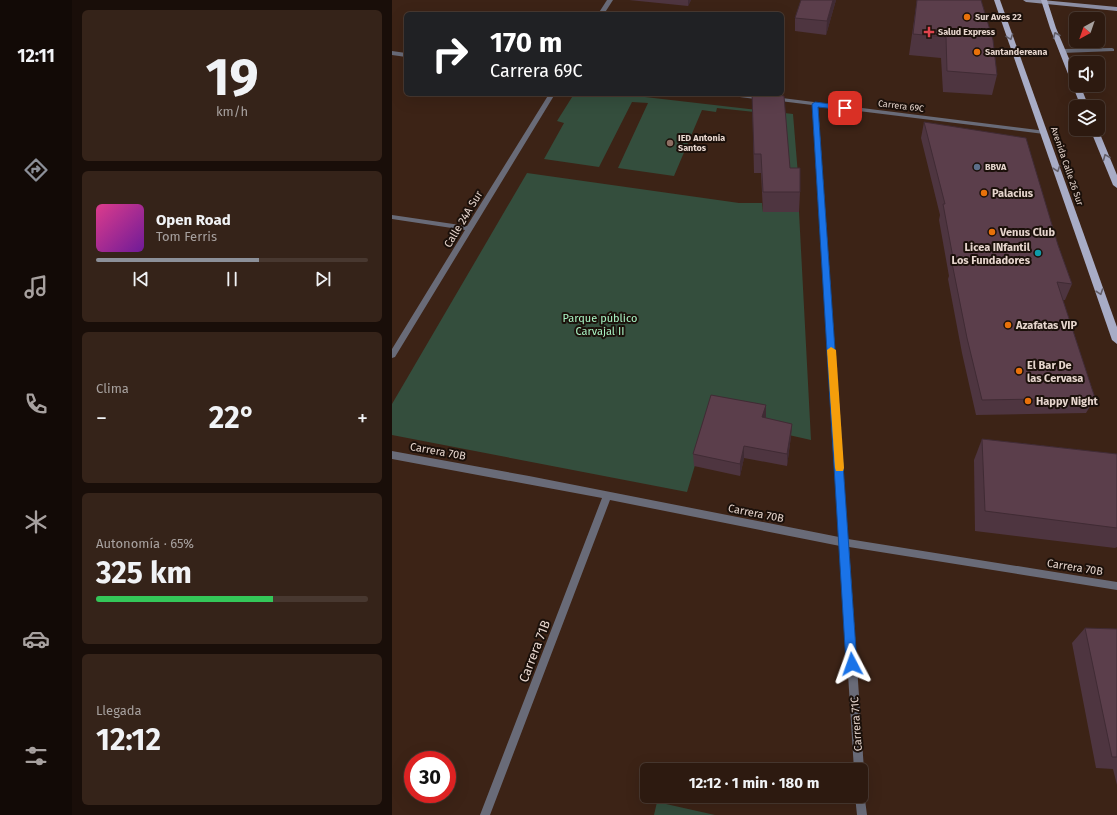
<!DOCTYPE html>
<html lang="es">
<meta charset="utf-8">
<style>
body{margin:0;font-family:"Fira Sans",sans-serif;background:#352319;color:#f1f3f6;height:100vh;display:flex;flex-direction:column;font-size:15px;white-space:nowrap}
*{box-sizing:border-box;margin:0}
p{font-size:13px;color:#a7a19f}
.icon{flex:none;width:22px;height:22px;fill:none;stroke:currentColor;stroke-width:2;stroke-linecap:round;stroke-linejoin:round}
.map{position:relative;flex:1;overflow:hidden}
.panel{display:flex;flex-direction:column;gap:10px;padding:10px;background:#190e09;width:320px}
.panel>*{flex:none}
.guide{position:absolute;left:12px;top:12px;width:380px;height:84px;border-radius:6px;box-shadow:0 4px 16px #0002,0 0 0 1px #483830;background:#202124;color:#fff;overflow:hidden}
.needle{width:26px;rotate:220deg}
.buttons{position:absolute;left:677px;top:12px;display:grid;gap:8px}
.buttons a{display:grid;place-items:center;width:36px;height:36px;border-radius:6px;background:#2d1a10;box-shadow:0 4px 16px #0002,0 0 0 1px #483830;font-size:20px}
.speed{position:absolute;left:12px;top:751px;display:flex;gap:8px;font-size:20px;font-weight:700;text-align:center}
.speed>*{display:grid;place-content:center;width:52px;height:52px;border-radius:50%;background:#2d1a10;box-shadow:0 4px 16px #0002,0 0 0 1px #483830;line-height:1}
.speed .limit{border:6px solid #d22;background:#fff;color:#111}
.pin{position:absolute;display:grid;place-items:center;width:34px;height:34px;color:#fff;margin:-17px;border-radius:8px;box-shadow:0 2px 6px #0006}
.me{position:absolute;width:44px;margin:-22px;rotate:356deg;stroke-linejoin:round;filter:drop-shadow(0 0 3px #0008)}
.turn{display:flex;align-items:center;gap:14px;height:84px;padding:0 20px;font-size:18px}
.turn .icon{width:52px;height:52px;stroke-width:2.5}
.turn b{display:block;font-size:28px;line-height:34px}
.big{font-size:30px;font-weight:700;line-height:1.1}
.panel .tile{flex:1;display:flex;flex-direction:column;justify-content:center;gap:6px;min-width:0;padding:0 14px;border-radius:6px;background:#352319}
.panel .dial{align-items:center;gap:0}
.dial b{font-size:52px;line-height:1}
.song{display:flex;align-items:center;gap:12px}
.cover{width:48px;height:48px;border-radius:6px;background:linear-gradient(135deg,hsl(330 70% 55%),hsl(280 70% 35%))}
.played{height:4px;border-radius:2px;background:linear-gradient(90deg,#8c9099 60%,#483830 60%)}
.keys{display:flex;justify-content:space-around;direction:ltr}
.heat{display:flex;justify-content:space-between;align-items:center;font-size:22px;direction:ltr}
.charge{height:6px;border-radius:3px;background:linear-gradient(90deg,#34c759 65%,#483830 0)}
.trip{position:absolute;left:248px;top:763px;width:228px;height:40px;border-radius:6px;background:#2d1a10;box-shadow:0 4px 16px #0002,0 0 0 1px #483830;font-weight:700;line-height:40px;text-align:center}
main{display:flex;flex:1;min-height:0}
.tabs{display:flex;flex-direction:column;width:72px;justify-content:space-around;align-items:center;background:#120a06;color:#a7a19f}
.tabs .icon{width:28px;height:28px}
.tabs .active{color:#8c9099}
.tabs b{font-size:18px;color:#f1f3f6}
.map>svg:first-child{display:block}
.green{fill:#344e3d}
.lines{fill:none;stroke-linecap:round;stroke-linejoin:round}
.lane{fill:#696b78;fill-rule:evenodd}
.street{fill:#696b78;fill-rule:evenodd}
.secondary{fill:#8d8fa4;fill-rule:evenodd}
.primary{fill:#a8acc6;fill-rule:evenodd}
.wall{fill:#4e3540}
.shaded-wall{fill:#402b34}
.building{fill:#5b3e4b;stroke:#402b34}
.oneway{stroke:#625e68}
.route{fill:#1a73e8;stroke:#114b97}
.slow{fill:#f59e0b}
.food-dot{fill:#e8710a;stroke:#1b100a;stroke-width:1.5}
.health-dot{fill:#e0444e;stroke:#1b100a;stroke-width:1.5}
.education-dot{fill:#8d6e63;stroke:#1b100a;stroke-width:1.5}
.service-dot{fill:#5c6f8a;stroke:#1b100a;stroke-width:1.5}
.culture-dot{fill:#0f9aa8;stroke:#1b100a;stroke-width:1.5}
.labels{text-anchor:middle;stroke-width:4;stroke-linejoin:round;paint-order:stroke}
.far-poi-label{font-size:9px;font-weight:bold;fill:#e6d5cd;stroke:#1b100a;text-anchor:start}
.far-street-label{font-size:9px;fill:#e6d5cd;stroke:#1b100a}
.poi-label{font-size:11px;font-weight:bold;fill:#e6d5cd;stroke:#1b100a;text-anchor:start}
.street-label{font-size:11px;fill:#e6d5cd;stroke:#1b100a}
.park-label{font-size:11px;fill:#a9f4c4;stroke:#1b100a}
.near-street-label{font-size:13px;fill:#e6d5cd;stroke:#1b100a}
</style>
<main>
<nav class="tabs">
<b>12:11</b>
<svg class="icon active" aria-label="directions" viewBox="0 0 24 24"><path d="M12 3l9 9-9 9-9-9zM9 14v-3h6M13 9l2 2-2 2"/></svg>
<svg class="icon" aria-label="music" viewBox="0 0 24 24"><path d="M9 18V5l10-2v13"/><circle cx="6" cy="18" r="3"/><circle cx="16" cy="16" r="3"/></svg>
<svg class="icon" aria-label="phone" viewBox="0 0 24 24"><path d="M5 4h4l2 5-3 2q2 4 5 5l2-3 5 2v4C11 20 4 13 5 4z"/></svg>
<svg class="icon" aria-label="climate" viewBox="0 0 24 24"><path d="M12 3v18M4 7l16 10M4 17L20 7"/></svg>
<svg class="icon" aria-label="car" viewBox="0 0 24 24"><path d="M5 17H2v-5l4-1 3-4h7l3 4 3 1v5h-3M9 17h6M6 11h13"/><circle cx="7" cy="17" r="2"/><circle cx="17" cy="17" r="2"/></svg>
<svg class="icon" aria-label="filters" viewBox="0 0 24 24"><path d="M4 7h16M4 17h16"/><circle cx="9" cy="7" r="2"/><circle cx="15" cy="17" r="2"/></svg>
</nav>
<section class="panel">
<div class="tile dial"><b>19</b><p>km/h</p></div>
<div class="tile">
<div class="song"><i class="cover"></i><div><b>Open Road</b><p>Tom Ferris</p></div></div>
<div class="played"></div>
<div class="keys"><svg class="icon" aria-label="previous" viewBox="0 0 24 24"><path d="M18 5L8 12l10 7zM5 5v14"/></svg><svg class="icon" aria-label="pause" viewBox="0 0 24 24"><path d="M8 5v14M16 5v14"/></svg><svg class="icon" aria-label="next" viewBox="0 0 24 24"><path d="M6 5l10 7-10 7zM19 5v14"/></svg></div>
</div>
<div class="tile"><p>Clima</p>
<div class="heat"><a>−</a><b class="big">22°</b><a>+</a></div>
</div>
<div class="tile"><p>Autonomía · 65%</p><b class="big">325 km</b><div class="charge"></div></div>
<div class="tile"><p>Llegada</p><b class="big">12:12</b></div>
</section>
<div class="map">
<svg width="725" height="815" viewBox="0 0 725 815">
<rect width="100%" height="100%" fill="#3c2316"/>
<g class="green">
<polygon points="182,94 227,94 401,114 407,187 379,188 391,115 325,108 324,112 310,110 282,176 226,168 256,103 240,102 207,167 152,159 172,123 165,121"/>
<polygon points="135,173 347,203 370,203 371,212 407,212 419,440 370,429 320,408 295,492 0,435 0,404"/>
<polygon points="265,802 323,815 262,815"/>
</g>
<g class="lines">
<polygon class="lane" points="720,48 722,49 722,51 670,53 667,51 670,49"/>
<g class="street">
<polygon points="215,0 221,0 212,14 206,14"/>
<polygon points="0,51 14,53 14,57 0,55"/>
<polygon points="157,94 163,94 3,357 0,358 0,349 73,230 0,219 0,215 75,226"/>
<path d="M337 94C348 94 365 92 374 98L371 100 340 96Z"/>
<polygon points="382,97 654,131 654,133 652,134 426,106 456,539 725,582 725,590 457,547 472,770 469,774 469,770 462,770 448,546 218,500 98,815 88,815 210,498 0,459 0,451 137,476 447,537 420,105 380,100 379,99"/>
<polygon points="469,791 472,792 475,815 465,815 463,796 469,796"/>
</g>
<polygon class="secondary" points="631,0 650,0 725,7 725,11 634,2"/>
<g class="primary">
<polygon points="602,0 608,0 725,327 725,344 720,340"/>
<polygon points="649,0 655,0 664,28 684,75 684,85 688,85 697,107 689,107 658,28"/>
<polygon points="698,129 706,129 725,175 725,188 721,185"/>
</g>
</g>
<g class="wall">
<polygon points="237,0 299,0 296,6"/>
<polygon points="409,0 444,0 434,35 403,31 403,18"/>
<polygon points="525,0 589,0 605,75 600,95 551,92 549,58 517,55"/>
<polygon points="360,94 398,168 408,192 407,212 371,212 369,173 362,173"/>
<polygon points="532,122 666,245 680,284 673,300 671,300 703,398 694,413 584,415 570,353 556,279 557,276 547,220 548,215 529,138"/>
<polygon points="374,418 400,424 399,436 395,466 352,458 348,476 302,466 301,454"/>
<polygon points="590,439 725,454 725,547 723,548 583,531 582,460"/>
<polygon points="693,628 725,629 725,785 721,769 704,768 680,643"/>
</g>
<g class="shaded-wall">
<polygon points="296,0 299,0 296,6"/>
<polygon points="441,0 444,0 434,35 435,21"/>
<polygon points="374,405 374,418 370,417"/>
<polygon points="400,424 399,436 395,466 395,454"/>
<polygon points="352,446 352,458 348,476 348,464"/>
</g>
<g class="building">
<polygon points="409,0 441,0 435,21 403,18"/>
<polygon points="525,0 589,0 601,40 605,75 555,71 554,37 521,34"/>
<polygon points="360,94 376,94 392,96 398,168 408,168 408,192 371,192 369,154 362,154"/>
<polygon points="532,122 634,138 666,245 680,284 665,282 703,398 590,400 575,338 560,263 562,263 551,204 553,204"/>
<polygon points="319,395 374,405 370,417 400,424 395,454 352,446 348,464 301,454"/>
<polygon points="590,439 725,454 725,528 593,511"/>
<polygon points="693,628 725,629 725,757 720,757"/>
</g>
<defs><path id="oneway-chevron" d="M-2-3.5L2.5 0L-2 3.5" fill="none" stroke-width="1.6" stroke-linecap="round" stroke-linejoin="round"/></defs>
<g class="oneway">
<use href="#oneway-chevron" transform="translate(664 35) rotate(-113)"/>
<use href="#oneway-chevron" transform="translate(618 37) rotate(70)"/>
<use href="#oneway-chevron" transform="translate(714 157) rotate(-112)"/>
<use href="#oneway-chevron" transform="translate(665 169) rotate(71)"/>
<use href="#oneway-chevron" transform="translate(708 292) rotate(71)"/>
</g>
<polygon class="route" points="423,102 453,106 456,108 453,110 426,107 465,664 464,668 460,669 456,668 454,664 420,104"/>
<polygon class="slow" points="439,347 444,350 452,468 451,471 444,471 443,468 435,350"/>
<g class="food-dot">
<circle cx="575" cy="17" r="4"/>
<circle cx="585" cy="52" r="4"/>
<circle cx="592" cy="193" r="4"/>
<circle cx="600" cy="232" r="4"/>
<circle cx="616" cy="325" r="4"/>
<circle cx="627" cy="371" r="4"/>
<circle cx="636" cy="401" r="4"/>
</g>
<path class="health-dot" d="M535 26h4v4h4v4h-4v4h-4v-4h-4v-4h4z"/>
<circle class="education-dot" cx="278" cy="143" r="4"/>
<circle class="service-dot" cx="585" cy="167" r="4"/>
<circle class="culture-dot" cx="646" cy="253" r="4"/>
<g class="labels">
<g class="far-poi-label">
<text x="583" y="20">Sur Aves 22</text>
<text x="546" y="35">Salud Express</text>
<text x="593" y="55">Santandereana</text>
<text x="286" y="141">IED Antonia<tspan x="286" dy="10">Santos</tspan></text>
<text x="593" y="170">BBVA</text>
</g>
<g class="far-street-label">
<text transform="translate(509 106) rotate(7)" y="3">Carrera 69C</text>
<text transform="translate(675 166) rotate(71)" y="3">Avenida Calle 26 Sur</text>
</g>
<g class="poi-label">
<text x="600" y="197">Palacius</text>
<text x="608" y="236">Venus Club</text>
<text x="638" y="251" text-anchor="end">Licea INfantil<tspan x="638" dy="13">Los Fundadores</tspan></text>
<text x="624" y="329">Azafatas VIP</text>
<text x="635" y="369">El Bar De<tspan x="635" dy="13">las Cervasa</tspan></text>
<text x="644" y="405">Happy Night</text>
</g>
<g class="street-label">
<text transform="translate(71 219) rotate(-59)" y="4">Calle 24A Sur</text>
<text transform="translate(46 451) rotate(10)" y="4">Carrera 70B</text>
<text transform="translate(364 513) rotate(11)" y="4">Carrera 70B</text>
<text transform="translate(683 567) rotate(9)" y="4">Carrera 70B</text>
<text transform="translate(464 724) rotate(-94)" y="4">Carrera 71C</text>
</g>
<g class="park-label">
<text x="208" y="322">Parque público<tspan x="208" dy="13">Carvajal II</tspan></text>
</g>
<g class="near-street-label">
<text transform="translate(142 651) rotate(-69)" y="5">Carrera 71B</text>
</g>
</g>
</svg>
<div class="buttons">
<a><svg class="needle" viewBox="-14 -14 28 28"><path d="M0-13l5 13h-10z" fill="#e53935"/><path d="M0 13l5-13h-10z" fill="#a7a19f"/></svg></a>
<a><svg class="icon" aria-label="sound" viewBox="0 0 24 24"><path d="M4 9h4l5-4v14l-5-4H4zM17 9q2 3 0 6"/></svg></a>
<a><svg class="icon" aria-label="layers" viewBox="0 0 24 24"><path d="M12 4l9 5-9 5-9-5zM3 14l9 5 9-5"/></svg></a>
</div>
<div class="speed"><div class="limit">30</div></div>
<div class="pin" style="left:453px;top:108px;background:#d93025"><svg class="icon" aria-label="arrive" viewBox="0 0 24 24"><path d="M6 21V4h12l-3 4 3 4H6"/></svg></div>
<svg class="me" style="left:460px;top:664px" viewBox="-20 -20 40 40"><path d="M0-17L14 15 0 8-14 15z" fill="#1a73e8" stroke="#fff" stroke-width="4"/></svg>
<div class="trip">12:12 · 1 min · 180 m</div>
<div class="guide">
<div class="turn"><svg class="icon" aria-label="right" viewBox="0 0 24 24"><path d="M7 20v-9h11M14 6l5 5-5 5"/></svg><div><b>170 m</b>Carrera 69C</div></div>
</div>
</div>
</main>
